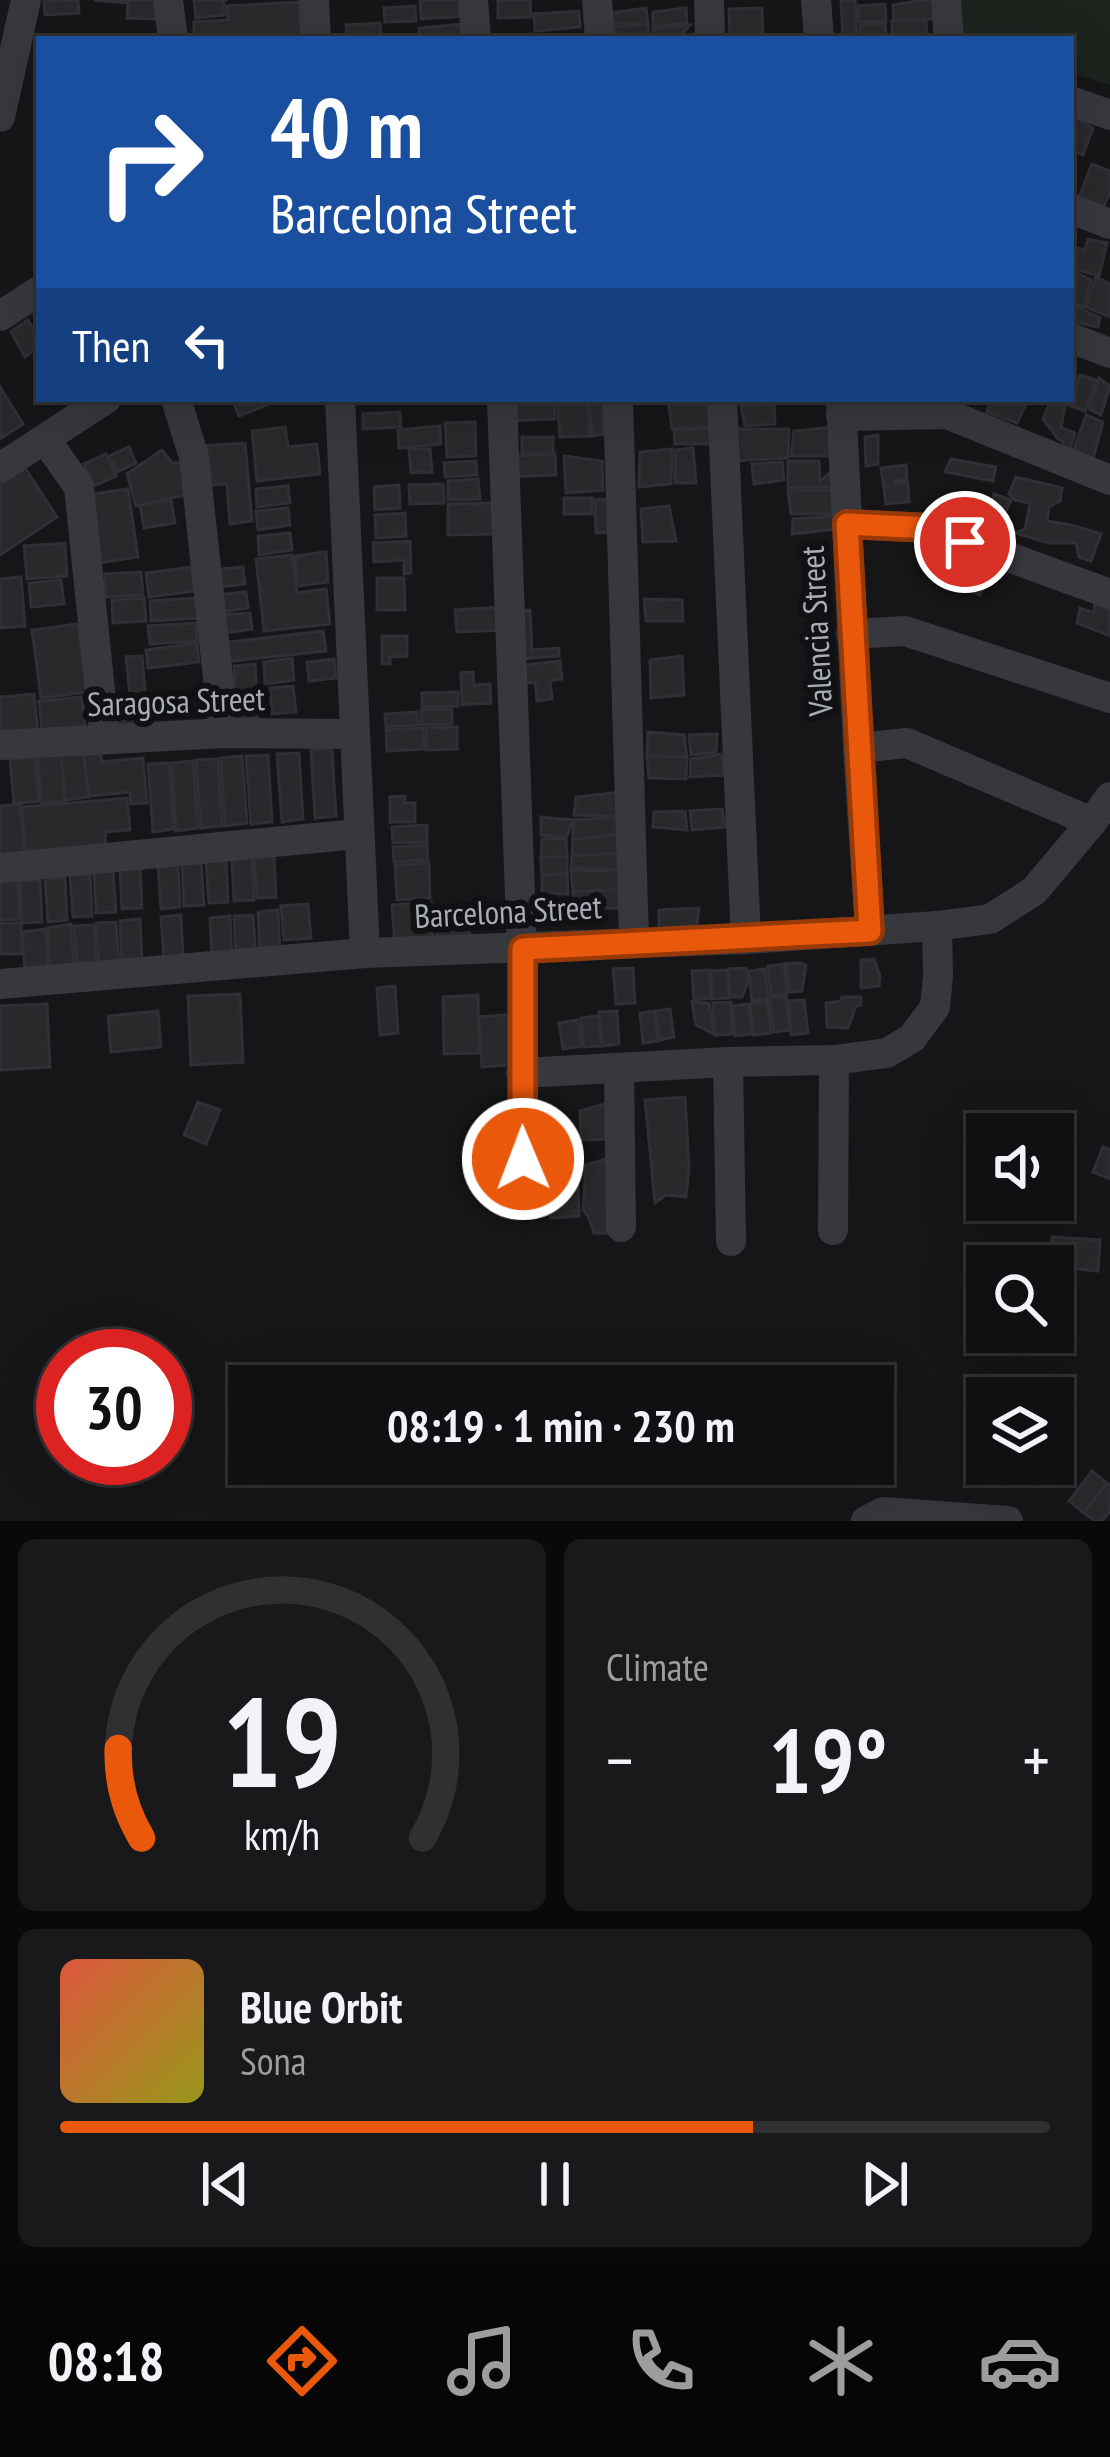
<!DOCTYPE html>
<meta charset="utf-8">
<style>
body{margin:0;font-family:"PT Sans Narrow",sans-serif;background:#19191b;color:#f1f3f6;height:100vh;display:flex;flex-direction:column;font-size:45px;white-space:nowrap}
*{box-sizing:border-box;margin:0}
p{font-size:39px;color:#9c9d9f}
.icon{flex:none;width:66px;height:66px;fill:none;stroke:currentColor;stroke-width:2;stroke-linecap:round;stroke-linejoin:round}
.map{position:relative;height:1521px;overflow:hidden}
.side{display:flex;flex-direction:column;gap:18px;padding:18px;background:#09090a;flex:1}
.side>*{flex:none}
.guide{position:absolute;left:36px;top:36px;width:1038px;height:366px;border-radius:0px;box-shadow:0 12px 48px #0002,0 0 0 3px #303032;background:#1a4fa0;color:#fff;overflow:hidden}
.controls{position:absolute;left:966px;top:1113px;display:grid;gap:24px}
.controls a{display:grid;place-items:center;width:108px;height:108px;border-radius:0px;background:#101012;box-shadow:0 12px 48px #0002,0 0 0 3px #303032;font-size:60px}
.speed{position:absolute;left:36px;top:1329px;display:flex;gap:24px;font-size:60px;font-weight:700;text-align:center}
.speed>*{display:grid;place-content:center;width:156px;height:156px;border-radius:50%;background:#101012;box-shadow:0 12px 48px #0002,0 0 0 3px #303032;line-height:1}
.speed .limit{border:18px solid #d22;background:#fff;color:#111}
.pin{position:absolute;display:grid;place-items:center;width:102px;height:102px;color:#fff;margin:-51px;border:6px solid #fff;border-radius:50%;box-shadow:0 3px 12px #0007}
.me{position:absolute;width:132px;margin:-66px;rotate:359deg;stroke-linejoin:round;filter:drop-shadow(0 0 9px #0008)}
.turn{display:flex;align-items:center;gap:42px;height:252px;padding:0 36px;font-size:54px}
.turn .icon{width:156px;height:156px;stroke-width:2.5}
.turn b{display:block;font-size:84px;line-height:102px}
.then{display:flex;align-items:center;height:114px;padding:0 36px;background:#0003;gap:24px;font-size:45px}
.big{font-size:90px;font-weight:800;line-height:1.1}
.side .tile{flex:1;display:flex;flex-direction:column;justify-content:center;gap:18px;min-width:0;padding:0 42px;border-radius:18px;background:#19191b}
.side .dial{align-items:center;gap:0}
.dial svg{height:312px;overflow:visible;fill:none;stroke:#303032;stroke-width:7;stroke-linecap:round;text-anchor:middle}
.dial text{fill:#f1f3f6;stroke:none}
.song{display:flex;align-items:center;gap:36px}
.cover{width:144px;height:144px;border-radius:18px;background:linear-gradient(135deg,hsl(10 70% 55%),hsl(60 70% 35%))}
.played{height:12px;border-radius:6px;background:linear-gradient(90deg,#ea580c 70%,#303032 70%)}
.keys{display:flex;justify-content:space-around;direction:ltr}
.heat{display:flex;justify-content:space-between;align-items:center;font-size:66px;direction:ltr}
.side .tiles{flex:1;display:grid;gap:18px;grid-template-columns:1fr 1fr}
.tile:last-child{grid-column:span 2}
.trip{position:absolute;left:228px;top:1365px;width:666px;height:120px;border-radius:0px;background:#101012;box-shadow:0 12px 48px #0002,0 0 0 3px #303032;font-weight:800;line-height:120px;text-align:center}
.tab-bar{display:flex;height:192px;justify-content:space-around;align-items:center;background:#060607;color:#9c9d9f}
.tab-bar .icon{width:84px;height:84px}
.tab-bar .active{color:#ea580c}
.tab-bar b{font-size:54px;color:#f1f3f6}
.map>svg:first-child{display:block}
.green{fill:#1c231d}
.building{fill:#29292c;stroke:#303034;stroke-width:3}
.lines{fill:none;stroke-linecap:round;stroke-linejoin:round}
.minor{stroke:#37383d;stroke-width:30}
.route-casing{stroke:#983908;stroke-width:30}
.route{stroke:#ea580c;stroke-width:21}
.labels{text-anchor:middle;stroke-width:12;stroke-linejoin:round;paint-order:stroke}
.street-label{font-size:33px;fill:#a8adb8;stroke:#111113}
</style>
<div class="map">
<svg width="1110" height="1521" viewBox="0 0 1110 1521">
<rect width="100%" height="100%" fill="#161618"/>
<polygon class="green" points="957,0 1110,0 1110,85 1071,73 1071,39 960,37"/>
<g class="building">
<polygon points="44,0 78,0 79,13 45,15"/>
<polygon points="94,0 159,0 158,19 127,18 128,3"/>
<polygon points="194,0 228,0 223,0 225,15 196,18"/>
<polygon points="420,0 464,0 465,16 421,19"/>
<polygon points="498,0 530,0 531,17 498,18"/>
<polygon points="841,0 855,0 857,39 843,39"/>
<polygon points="924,0 934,0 937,19 894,19 893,5"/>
<polygon points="299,2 301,39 194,39 194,22 228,20 227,6"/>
<polygon points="885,4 886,21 858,22 858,6"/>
<polygon points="415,6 416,21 385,22 384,8"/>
<polygon points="646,8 648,25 602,22 611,13"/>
<polygon points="686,8 687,23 653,27 653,12"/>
<polygon points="762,8 763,39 730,39 729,9"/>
<polygon points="579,11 580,27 535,31 534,14"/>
<polygon points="892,21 926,21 927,39 892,38"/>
<polygon points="380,23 381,39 347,39 346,25"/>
<polygon points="473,23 474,39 420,39 419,28"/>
<polygon points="885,23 886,39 860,39 860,25"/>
<polygon points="648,25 649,39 616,39 615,26"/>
<polygon points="690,25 678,39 653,39 653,29"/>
<polygon points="1071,114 1093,128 1083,155 1071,149"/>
<polygon points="1092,164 1110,171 1110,193 1099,216 1075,207"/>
<polygon points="1088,239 1107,243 1099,276 1071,268 1074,247 1085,250"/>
<polygon points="1077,273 1091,280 1083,307 1071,303 1071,288"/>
<polygon points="1096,277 1110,284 1110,317 1085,307"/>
<polygon points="1071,304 1100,318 1098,327 1071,321"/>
<polygon points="28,320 39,340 39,346 25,357 11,332"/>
<polygon points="1080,375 1096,380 1085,411 1069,405"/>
<polygon points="1099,378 1110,386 1101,415 1089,409"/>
<polygon points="0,387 23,424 0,439"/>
<polygon points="232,399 282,399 239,416"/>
<polygon points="554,399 555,419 506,421 505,403"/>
<polygon points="588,399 590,436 560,437 557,400"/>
<polygon points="589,399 603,399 604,434 592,436"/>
<polygon points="668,399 718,399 717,427 672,429"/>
<polygon points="991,399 1028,399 1017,423 987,412"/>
<polygon points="1050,402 1065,406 1061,428 1075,433 1070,449 1063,447 1063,441 1058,439 1043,419"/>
<polygon points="774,404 775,424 745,426 741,406"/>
<polygon points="400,412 401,427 363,429 363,414"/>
<polygon points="1086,415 1103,422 1092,462 1074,449"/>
<polygon points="475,422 476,456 447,457 445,423"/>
<polygon points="440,426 441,444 399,448 398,430"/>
<polygon points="285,427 288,447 317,444 320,474 257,481 252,431"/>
<polygon points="832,427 833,456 791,456 794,431"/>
<polygon points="674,429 716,429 717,444 675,444"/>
<polygon points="732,429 789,429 788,458 734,461"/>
<polygon points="878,435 878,464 866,466 865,437"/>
<rect x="522" y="437" width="31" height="16"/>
<polygon points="245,443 252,521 230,524 227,484 204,486 200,446"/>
<polygon points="129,447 136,463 117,472 109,456"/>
<polygon points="693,448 696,483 675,483 675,450"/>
<polygon points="409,449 430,449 432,472 411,473"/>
<polygon points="672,449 671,484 639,487 640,452"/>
<polygon points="162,450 172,463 188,462 189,494 136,506 127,474"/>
<polygon points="106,454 116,476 94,486 84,464"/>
<polygon points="555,454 556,475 510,477 518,456"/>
<polygon points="564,456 602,461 603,490 566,493"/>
<polygon points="951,459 996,467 993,481 945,472"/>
<polygon points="476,461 477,475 445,477 444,463"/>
<polygon points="788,461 819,461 820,481 831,472 831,487 788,488"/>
<polygon points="782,462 784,480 754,484 752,464"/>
<polygon points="906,465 907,479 895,481 895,484 908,482 909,502 886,504 881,468"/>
<polygon points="25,468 57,517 0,555 0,485"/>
<polygon points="1016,477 1062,488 1060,501 1049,507 1047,521 1071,525 1101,534 1091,561 1079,557 1076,543 1049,543 1015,533 1025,529 1030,503 1015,500 1009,494"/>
<polygon points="478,479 480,499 448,500 448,481"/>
<polygon points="443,484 444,503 410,504 409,485"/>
<polygon points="399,485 400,508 375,510 374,487"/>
<polygon points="288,486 290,503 257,507 256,489"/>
<polygon points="128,489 138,557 97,563 86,495"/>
<polygon points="835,490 840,514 791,514 788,491"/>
<polygon points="994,494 1011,500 1003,517 1003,528 998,540 983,534"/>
<rect x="564" y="498" width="28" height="16"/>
<polygon points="614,499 615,532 596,533 595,500"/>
<polygon points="171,500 175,523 144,528 140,505"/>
<polygon points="494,503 494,534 448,535 448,504"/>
<polygon points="669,506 676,541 643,542 641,509"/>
<polygon points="288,508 290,525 258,530 256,511"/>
<polygon points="405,513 406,536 376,538 375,515"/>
<polygon points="837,516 838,529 792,534 793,519"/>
<polygon points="290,533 292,550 259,555 258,536"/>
<polygon points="410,541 411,573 404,574 404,560 374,562 373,543"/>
<polygon points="65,543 67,576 27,579 24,546"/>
<polygon points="955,551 978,559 982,565 987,576 980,595 964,588 969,569 952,563"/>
<polygon points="326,552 328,582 298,586 295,556"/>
<polygon points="292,555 297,593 326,589 330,624 264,631 256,559"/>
<polygon points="192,567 195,591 149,597 146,573"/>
<polygon points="243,567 245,584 212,588 211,570"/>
<polygon points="141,572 143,595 106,597 105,574"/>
<polygon points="21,577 25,626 0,628 0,579"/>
<polygon points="377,578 404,578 405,610 377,610"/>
<polygon points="61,580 64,604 31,607 29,583"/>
<polygon points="246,592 248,608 215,613 214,595"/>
<polygon points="1095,595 1110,600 1110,636 1077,623 1080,608 1094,613"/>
<polygon points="144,598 146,621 113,623 112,600"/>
<polygon points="196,598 198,618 151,621 150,601"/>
<polygon points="644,599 682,600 683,621 646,621"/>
<polygon points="502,607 504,630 457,632 455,610"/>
<polygon points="530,610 532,650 559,648 559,656 520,659 517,611"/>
<polygon points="250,613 252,629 220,634 219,615"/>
<polygon points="196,623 197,641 150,644 148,626"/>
<polygon points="78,624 87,692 41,698 32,630"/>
<polygon points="323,631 326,651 223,662 221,643"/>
<polygon points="382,636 407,636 407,656 390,657 390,664 382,664"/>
<polygon points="197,643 199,662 148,668 146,650"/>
<polygon points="142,656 148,727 110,731 107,699 118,698 119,705 131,704 126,657"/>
<polygon points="682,656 684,695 651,698 650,660"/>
<polygon points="292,658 294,680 265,684 264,662"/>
<polygon points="334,659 336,678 309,681 307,662"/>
<polygon points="560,661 562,679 550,681 552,699 537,701 535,682 525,683 524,665"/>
<polygon points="255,664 258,718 236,720 234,666"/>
<polygon points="473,672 474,685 490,684 491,703 462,705 461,673"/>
<polygon points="293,686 296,712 272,714 270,688"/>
<polygon points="458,692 458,706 422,707 422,693"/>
<polygon points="34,694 38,734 0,738 0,697"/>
<polygon points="82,697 86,735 43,739 39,701"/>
<polygon points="452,709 452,724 421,725 421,710"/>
<polygon points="417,712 418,725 386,727 385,714"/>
<polygon points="457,727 457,749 426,750 426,728"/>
<polygon points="423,728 424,749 387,751 386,730"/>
<polygon points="648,732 684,735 687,757 647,756"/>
<polygon points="717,734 716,752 691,755 689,735"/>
<polygon points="332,749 336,816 315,818 311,750"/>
<polygon points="100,750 102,762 143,758 147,803 131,804 130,792 89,796 84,752"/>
<polygon points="83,751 88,797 65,800 61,753"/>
<polygon points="61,752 65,801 41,803 38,754"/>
<polygon points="299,753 303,819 282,822 277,754"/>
<polygon points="721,754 725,775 690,777 691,759"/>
<polygon points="268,755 272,822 251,824 246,756"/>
<polygon points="242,756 247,823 225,826 221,758"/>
<polygon points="647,756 687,757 686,779 649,778"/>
<polygon points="35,757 39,801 14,804 10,759"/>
<polygon points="218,759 222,826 201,828 196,760"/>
<polygon points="193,761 198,828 176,831 172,763"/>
<polygon points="169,763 174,829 153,832 148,764"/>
<polygon points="622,792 623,817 574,815 576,797"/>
<polygon points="405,796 405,803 415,803 415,822 390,822 390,797"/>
<polygon points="127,798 130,830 105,832 106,850 26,856 22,807"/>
<polygon points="20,804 25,856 0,858 0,806"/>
<polygon points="722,809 725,827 692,830 690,811"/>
<polygon points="685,811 687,830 653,827 654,812"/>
<polygon points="541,817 573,820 566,838 541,835"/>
<polygon points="623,817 626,833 573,840 573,820"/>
<polygon points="427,825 427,842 393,843 392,827"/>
<polygon points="626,833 624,853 572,856 573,840"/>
<polygon points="566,838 567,856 541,858 542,839"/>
<polygon points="427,845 428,860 394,862 393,847"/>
<polygon points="624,853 625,870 571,868 572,856"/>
<polygon points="274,855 276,897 257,898 254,856"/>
<polygon points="567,856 567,873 542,876 541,858"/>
<polygon points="252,858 254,900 234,901 232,859"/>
<polygon points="226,860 228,902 209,903 206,861"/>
<polygon points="201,862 204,905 184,906 182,864"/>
<polygon points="429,863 430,898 397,900 395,865"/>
<polygon points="178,865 180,907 161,909 158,867"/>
<polygon points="140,866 142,908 122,909 120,868"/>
<polygon points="113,870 116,912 96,913 94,871"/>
<polygon points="625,870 625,889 573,892 571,871"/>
<polygon points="0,873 18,873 19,919 0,920"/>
<polygon points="567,873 568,894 542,893 542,876"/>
<polygon points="90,874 92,916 73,917 70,875"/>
<polygon points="65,878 67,920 48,922 45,880"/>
<polygon points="40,880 42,922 22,923 20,881"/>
<polygon points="625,889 626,909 574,906 573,892"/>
<polygon points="431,902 433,942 395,945 392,905"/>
<polygon points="308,904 311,938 284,940 281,906"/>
<polygon points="699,908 697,925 659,928 659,910"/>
<polygon points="278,910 280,952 260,953 258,912"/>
<polygon points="181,915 183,958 164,959 161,917"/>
<polygon points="253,915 256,957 236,958 234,916"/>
<polygon points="230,916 232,958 212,959 210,918"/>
<polygon points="140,919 142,961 122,963 120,921"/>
<polygon points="469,921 470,939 437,941 436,923"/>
<polygon points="116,922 119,964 99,965 96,923"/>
<polygon points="0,923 21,923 22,954 0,954"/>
<polygon points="71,924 74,969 51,971 47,928"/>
<polygon points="94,925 96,967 77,968 74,926"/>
<polygon points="46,929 48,973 25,974 22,932"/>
<polygon points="874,959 880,976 879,986 861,988 861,960"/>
<polygon points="800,963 806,965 802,991 789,992 786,964"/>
<polygon points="784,964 787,994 771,996 768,966"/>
<polygon points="633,968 635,1003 616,1004 613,969"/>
<polygon points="746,968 749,980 742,997 730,997 729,969"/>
<polygon points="765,969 768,998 752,1001 749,971"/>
<polygon points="709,970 711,998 694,1000 692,971"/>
<polygon points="728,970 729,998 712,999 711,971"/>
<polygon points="395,986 398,1033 380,1035 377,988"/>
<polygon points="240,994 243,1062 191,1065 188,996"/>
<polygon points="478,995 479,1053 444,1054 443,997"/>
<polygon points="786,996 790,1030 774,1032 769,998"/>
<polygon points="842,997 861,997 861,1005 856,1006 848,1028 827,1027 826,1003 841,1001"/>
<polygon points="804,1000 808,1033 791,1035 789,1001"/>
<polygon points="767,1001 771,1033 754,1035 750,1004"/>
<polygon points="692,1002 709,1003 714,1034 696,1025"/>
<polygon points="731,1002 732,1034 715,1035 713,1003"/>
<polygon points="47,1004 50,1067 0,1070 0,1006"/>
<polygon points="748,1004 752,1034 735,1036 732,1006"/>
<polygon points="670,1009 674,1037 660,1040 656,1011"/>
<polygon points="158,1011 161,1047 111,1052 108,1016"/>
<polygon points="617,1011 619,1044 603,1046 599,1012"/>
<polygon points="655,1011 658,1041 643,1043 640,1013"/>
<polygon points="516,1014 520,1064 482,1067 479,1017"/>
<polygon points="599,1016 601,1046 584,1047 581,1018"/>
<polygon points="578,1020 582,1046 563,1049 559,1023"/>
<polygon points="685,1097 689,1167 686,1197 666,1195 655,1203 645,1100"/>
<polygon points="198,1102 220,1110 206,1144 184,1135"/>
<polygon points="608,1103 614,1139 581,1140 580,1111"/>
<polygon points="576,1135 579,1216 551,1218 550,1204 536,1205 531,1138"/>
<polygon points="1103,1147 1110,1150 1110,1179 1093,1172"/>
<polygon points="606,1159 616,1233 594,1233 588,1216 583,1210 586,1165"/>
<polygon points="1052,1237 1100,1240 1098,1271 1050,1266"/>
<polygon points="1092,1471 1107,1483 1084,1513 1069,1501"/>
<polygon points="1107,1483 1110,1485 1110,1511 1102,1521 1095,1521 1084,1513"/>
</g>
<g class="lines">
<g class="minor">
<polyline points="168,0 173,39"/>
<polyline points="314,0 316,39"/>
<polyline points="473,0 476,39"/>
<polyline points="597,0 600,39"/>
<polyline points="709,0 710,39"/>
<polyline points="816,0 819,39"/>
<polyline points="946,0 949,39"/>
<polyline points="1071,101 1110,115"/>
<polyline points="0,117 26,0"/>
<polyline points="1071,209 1110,224"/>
<polyline points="0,316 39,291"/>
<polyline points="1071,338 1110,353"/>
<polyline points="176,399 194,457 224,733"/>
<polyline points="340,399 365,953"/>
<polyline points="502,399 522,949 522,1159"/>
<polyline points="618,399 634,941"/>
<polyline points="722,399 746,939"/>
<polyline points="841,399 858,748 870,931"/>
<polyline points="841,416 947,414 1110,480"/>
<polyline points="45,439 79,487 105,739"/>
<polyline points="0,468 106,399"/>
<polyline points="847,524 929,528 1110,594"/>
<polyline points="851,634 905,631 1110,698"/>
<polyline points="0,745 224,733 354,734"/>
<polyline points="858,748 907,743 1092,822"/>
<polyline points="0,868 358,834"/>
<polyline points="0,984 365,953 746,939 937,926 990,919 1034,891 1092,822 1110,797"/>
<polyline points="728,1062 731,1241"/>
<polyline points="619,1068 621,1227"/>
<polyline points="521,1073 728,1062 834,1060 887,1053 912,1038 935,1007 938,976 937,926"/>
<polyline points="833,1230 834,1060"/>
<polyline points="866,1521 883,1512 1008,1521"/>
</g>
</g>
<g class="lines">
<g class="route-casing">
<polyline id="route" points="523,1159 523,949 870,931 847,524 929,528 965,542"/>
</g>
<use href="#route" class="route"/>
</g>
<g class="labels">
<g class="street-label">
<text transform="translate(816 631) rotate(-93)" y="12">Valencia Street</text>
<text transform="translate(176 701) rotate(-2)" y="12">Saragosa Street</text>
<text transform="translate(508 911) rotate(-3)" y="12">Barcelona Street</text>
</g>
</g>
</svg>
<div class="controls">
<a><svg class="icon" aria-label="sound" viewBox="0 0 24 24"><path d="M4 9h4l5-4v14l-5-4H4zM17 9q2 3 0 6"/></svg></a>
<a><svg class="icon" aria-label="search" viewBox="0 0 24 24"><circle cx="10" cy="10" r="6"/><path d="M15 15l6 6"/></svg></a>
<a><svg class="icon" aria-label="layers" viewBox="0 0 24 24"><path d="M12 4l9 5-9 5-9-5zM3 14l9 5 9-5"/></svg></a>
</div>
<div class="speed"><div class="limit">30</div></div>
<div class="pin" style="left:965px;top:542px;background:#d93025"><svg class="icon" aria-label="arrive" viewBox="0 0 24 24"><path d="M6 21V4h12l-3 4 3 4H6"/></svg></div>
<svg class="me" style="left:523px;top:1159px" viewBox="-20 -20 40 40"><circle r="17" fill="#ea580c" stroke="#fff" stroke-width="3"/><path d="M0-11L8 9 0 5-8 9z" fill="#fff"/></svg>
<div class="trip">08:19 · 1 min · 230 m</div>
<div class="guide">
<div class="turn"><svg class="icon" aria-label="right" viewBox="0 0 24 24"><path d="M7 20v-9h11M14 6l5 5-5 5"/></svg><div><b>40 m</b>Barcelona Street</div></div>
<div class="then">Then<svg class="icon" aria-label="left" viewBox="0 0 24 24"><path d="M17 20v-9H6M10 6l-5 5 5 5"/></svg></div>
</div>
</div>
<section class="side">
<div class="tiles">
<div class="tile dial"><svg viewBox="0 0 100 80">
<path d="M14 69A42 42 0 1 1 86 69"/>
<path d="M14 69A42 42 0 0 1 8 46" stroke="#ea580c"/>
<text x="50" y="56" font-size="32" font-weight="700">19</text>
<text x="50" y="72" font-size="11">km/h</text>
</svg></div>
<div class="tile"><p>Climate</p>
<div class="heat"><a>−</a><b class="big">19°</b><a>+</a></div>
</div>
<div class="tile">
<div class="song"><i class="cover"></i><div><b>Blue Orbit</b><p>Sona</p></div></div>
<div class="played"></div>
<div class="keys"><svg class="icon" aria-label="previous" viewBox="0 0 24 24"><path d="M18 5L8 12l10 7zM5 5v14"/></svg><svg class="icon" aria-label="pause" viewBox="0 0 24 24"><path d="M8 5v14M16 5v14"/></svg><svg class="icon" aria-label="next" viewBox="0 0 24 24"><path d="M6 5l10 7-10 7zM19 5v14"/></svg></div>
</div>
</div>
</section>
<nav class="tab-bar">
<b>08:18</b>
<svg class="icon active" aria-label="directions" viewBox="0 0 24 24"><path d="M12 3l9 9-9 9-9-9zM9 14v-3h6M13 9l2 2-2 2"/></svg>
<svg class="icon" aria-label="music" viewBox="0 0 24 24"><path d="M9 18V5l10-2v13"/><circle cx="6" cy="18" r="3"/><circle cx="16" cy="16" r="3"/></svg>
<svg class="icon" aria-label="phone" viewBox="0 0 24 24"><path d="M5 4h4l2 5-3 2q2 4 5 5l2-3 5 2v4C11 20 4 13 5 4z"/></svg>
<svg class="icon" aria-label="climate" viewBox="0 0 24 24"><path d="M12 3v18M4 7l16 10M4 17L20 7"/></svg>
<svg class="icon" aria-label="car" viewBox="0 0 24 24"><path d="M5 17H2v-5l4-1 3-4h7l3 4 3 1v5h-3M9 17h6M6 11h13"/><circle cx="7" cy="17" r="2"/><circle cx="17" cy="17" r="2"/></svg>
</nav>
